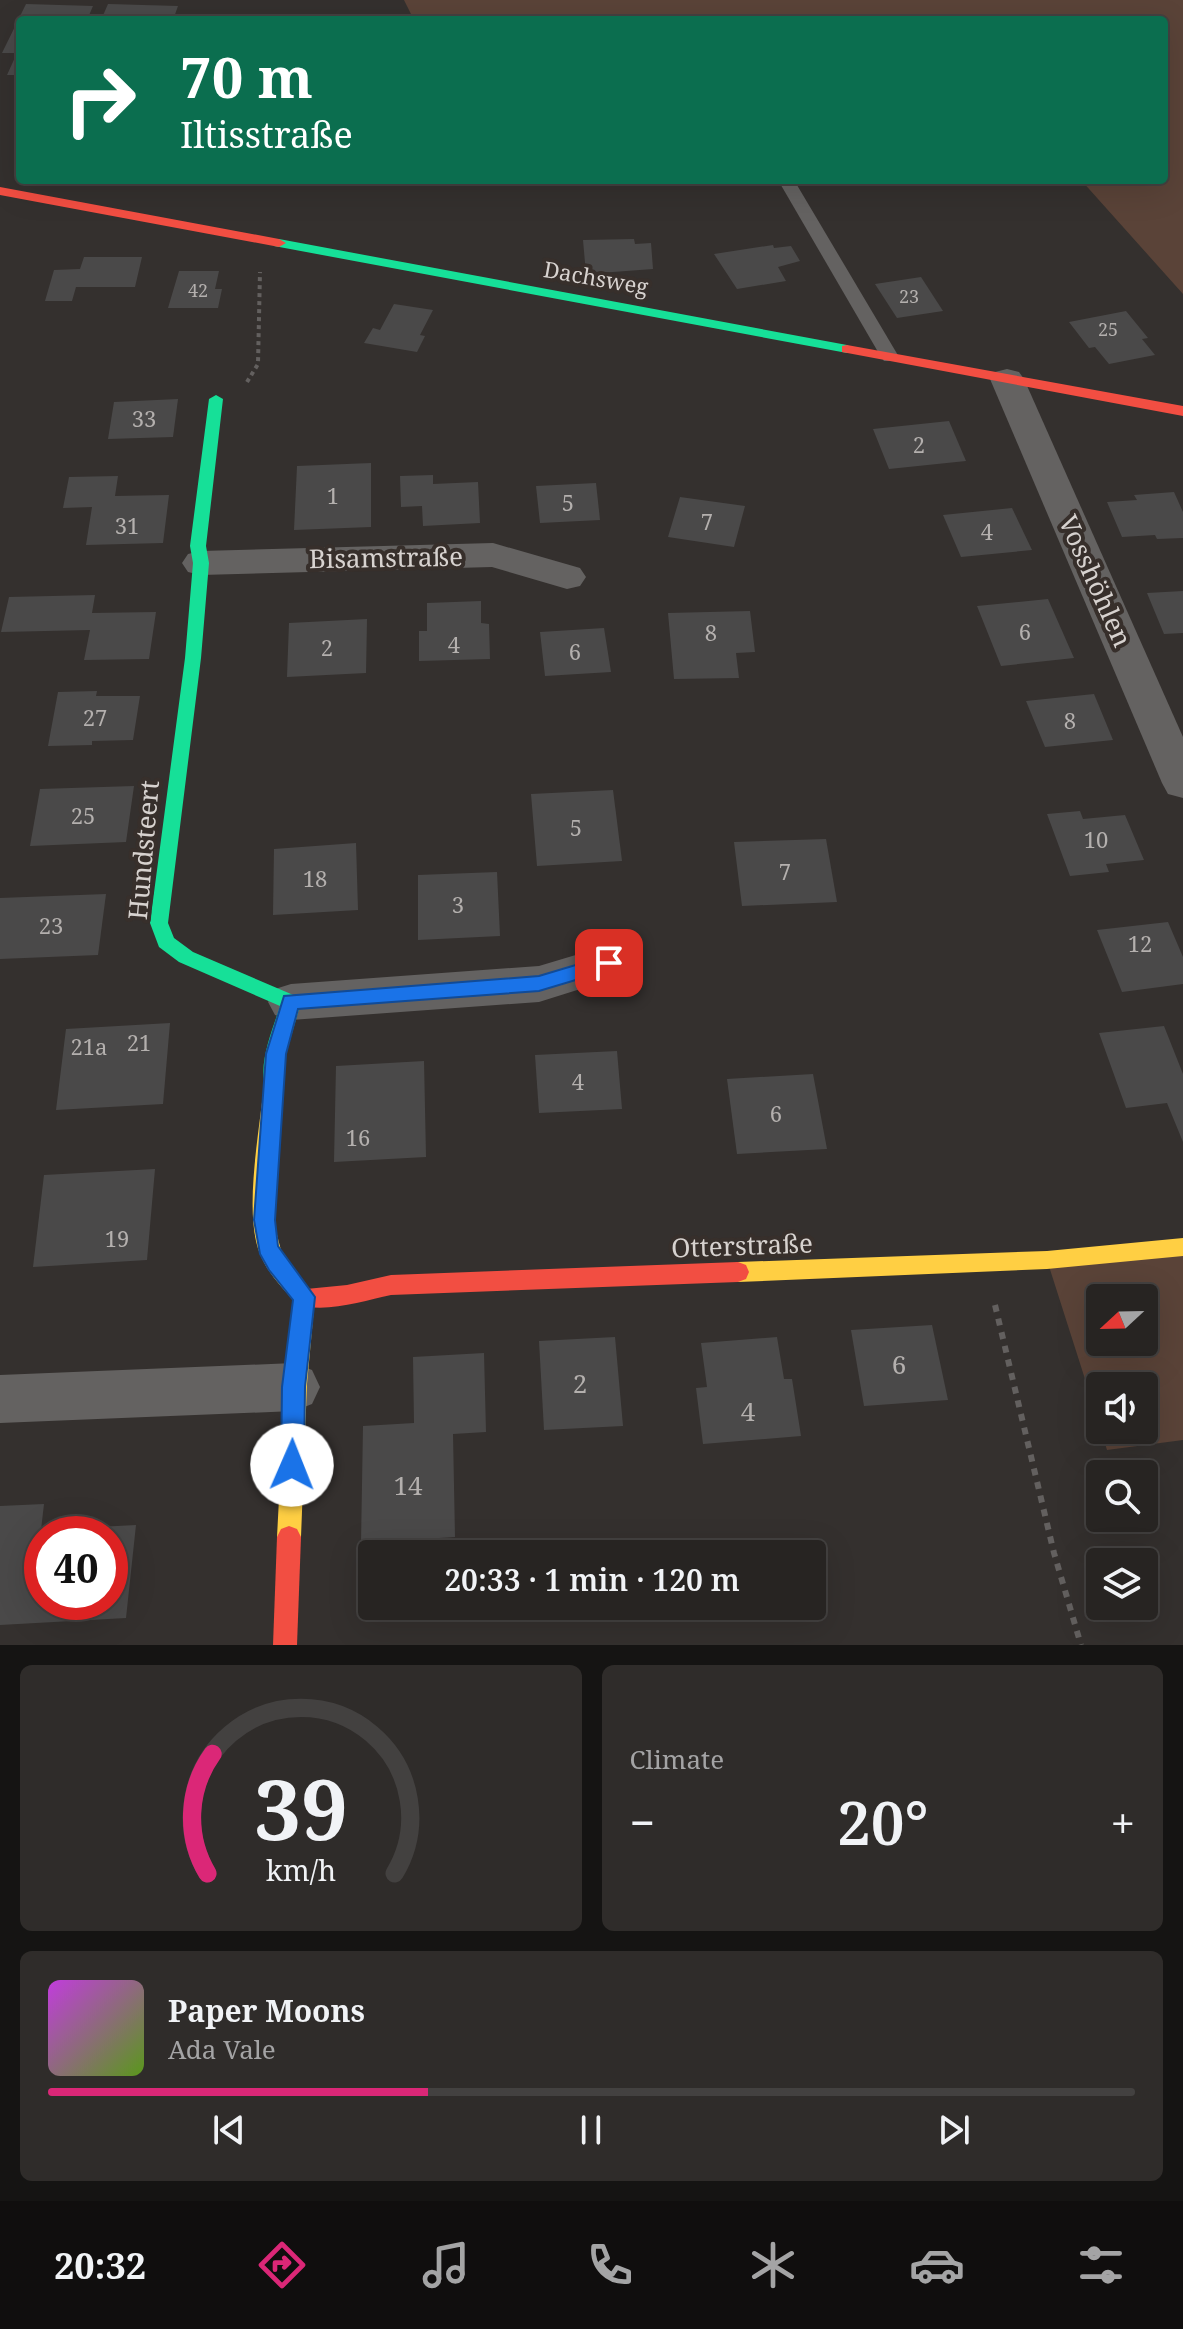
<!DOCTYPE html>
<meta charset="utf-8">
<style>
body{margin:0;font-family:"Noto Serif",serif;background:#2f2c2a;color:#f1f3f6;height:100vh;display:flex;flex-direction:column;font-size:30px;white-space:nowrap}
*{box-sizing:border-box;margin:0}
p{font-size:26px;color:#a4a4a5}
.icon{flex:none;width:44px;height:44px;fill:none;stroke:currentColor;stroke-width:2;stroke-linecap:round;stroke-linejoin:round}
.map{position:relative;height:1645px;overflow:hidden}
.drawer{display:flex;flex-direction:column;gap:20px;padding:20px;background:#151413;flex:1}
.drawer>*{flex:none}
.guide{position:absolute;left:16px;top:16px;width:1152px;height:168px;border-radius:8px;box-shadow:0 8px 32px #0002,0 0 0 2px #434140;background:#0b6e4f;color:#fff;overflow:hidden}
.needle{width:52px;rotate:248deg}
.buttons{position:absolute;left:1086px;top:1284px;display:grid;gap:16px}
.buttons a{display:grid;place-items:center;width:72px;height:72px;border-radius:8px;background:#272422;box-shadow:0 8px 32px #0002,0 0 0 2px #434140;font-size:40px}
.speed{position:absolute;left:24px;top:1516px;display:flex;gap:16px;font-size:40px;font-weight:700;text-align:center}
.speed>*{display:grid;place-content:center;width:104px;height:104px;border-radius:50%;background:#272422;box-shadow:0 8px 32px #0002,0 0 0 2px #434140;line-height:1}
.speed .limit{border:12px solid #d22;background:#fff;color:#111}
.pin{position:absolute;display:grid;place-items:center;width:68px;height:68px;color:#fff;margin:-34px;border-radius:16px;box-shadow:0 4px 12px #0006}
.me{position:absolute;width:88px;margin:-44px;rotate:1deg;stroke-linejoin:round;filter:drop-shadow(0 0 6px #0008)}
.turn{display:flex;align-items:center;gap:28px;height:168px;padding:0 32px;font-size:36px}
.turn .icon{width:104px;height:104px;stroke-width:2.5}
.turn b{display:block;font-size:56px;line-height:68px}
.big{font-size:60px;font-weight:600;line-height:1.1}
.drawer .tile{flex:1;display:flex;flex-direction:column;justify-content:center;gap:12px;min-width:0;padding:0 28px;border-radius:12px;background:#2f2c2a}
.drawer .dial{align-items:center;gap:0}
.dial svg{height:208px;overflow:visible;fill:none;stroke:#434140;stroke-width:7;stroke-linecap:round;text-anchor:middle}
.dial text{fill:#f1f3f6;stroke:none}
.song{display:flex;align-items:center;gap:24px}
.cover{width:96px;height:96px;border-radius:12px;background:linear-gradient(135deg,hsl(290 70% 55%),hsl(90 70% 35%))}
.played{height:8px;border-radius:4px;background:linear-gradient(90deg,#db2777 35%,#434140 35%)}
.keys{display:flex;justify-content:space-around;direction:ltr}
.heat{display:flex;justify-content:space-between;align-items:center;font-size:44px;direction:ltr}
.drawer .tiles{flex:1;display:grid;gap:20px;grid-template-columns:1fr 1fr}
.tile:last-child{grid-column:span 2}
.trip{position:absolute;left:358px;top:1540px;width:468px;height:80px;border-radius:8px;background:#272422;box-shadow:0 8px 32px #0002,0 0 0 2px #434140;font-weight:600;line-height:80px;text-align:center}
.tabs{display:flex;height:128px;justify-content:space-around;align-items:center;background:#100e0e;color:#a4a4a5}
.tabs .icon{width:56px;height:56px}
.tabs .current{color:#db2777}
.tabs b{font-size:36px;color:#f1f3f6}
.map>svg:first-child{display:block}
.green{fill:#5a4338;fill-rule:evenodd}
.building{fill:#4a4949;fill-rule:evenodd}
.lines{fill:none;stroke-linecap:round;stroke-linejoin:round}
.path-far1{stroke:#63605f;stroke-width:4;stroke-dasharray:4 4;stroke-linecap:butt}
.path{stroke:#63605f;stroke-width:6;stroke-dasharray:7 7;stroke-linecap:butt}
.lane{fill:#646261;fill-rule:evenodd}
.street{fill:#646261;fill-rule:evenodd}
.fast{fill:#16e098;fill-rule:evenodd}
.slow{fill:#ffcf43;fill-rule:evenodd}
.jam{fill:#f24e42;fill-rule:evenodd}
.route{fill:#1a73e8;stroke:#114b97;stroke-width:2}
.labels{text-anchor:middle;stroke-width:8;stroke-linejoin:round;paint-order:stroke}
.far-number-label{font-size:18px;fill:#b4b0ae}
.far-street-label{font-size:22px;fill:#d7d2cf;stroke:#372f2b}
.number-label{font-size:22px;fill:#b4b0ae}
.street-label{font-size:26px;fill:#d7d2cf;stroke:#372f2b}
.near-number-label{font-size:26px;fill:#b4b0ae}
</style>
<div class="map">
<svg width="1183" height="1645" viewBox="0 0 1183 1645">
<rect width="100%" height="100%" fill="#34302e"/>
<g class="green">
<polygon points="404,0 1183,0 1183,294 1081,180 1164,180 1164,20 414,20"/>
<path d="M1183 1247V1440L1107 1450 1101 1430H1144V1386H1100V1426L1047 1260ZM1100 1298H1144V1342H1100Z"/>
</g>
<g class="building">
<polygon points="26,4 93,6 87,20 20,20 20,75 7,75 17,53 2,53"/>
<polygon points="108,4 178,6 173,20 101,20"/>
<polygon points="634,239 635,244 651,243 653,269 586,274 583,240"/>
<polygon points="773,245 774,248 791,246 800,261 778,267 786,281 737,289 714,254"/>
<polygon points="84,257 142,257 135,287 76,287 72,301 45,301 54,270 80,269"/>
<polygon points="179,271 219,271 215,289 222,289 218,308 168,308"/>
<polygon points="921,277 943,311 897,318 875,284"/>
<polygon points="394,304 433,310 420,335 425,336 417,352 364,343 373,328 380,330"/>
<polygon points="1126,311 1148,338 1142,339 1155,355 1109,364 1095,347 1089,348 1069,322"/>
<polygon points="178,399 173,437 108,439 114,402"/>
<polygon points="949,421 966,461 889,469 873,429"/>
<polygon points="371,463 371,527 294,530 297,466"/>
<polygon points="433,475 433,484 478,482 480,523 423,526 422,506 401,507 400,476"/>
<polygon points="118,476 115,496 169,495 163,543 86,545 92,507 63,508 69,477"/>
<polygon points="596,483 600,520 540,523 536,486"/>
<polygon points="1174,492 1183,512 1183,538 1157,539 1155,535 1122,537 1107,502 1137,500 1134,495"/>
<polygon points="680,497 745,506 734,547 668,537"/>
<polygon points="1012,508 1032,550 961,557 943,515"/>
<polygon points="1183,591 1183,633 1164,634 1147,593"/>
<polygon points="95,595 92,613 156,612 149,659 84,660 90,630 1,632 9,597"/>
<polygon points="1048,599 1074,658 1001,666 977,606"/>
<polygon points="481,601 481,623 489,624 490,659 419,661 419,631 427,631 427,603"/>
<polygon points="750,611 755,652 736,653 739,678 674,679 668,613"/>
<polygon points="367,619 366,673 287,677 289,623"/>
<polygon points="604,628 611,672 545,676 540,632"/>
<polygon points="97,691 96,696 140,696 133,740 92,741 92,745 48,746 58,692"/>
<polygon points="1094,694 1113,740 1045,747 1026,701"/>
<polygon points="134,786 126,842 30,846 40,789"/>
<polygon points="613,790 622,861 537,866 531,794"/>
<polygon points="1080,811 1083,819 1125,815 1144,860 1106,864 1109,872 1070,876 1047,814"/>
<polygon points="826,839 837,902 742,906 734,842"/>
<polygon points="356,843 358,910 273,915 274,849"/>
<polygon points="497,872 500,936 418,940 418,875"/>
<polygon points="106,894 98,955 0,959 0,898"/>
<polygon points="1168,922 1183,957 1183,984 1122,992 1097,930"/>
<polygon points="170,1023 163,1104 56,1110 66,1029"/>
<polygon points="1164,1026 1183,1074 1183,1142 1167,1103 1126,1108 1099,1033"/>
<polygon points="617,1051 622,1109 539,1113 535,1055"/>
<polygon points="424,1061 426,1157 334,1162 336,1066"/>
<polygon points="813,1074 827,1149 737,1154 727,1079"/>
<polygon points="155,1169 147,1260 33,1267 44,1175"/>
<polygon points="932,1325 948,1400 864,1406 851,1330"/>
<polygon points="615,1337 623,1426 544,1430 539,1341"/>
<polygon points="777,1337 784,1379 792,1379 801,1436 703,1444 696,1388 707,1387 701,1343"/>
<polygon points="484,1353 486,1432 453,1434 455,1537 361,1543 363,1426 414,1423 413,1357"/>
<path d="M44 1504 41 1530 136 1525 126 1618 0 1625V1506ZM42 1534H110V1602H42Z"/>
</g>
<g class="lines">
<polyline class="path-far1" points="247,382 258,364 260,272"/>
<polyline class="path" points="995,1305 1054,1553 1081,1645"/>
<polygon class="lane" points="778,180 794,180 899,357 896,361 884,361 881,357"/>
<g class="street">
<polygon points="1007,369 1019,372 1024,379 1183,737 1183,798 1168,794 1162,783 990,379 995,372"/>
<polygon points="493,543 580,568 586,577 580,586 567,589 492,567 201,575 188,572 182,563 188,554 201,551"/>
<polygon points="609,945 625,951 631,963 625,975 539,1002 291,1020 275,1015 268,1002 275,989 291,984 539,966"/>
<polygon points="294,1363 312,1370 320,1387 312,1404 294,1411 0,1423 0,1375"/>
</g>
<g class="fast">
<polygon points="279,239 847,345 854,349 847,353 274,246 274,240"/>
<path d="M216 395 223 399 206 546 209 563 201 658 168 923 174 938 193 952 298 997 301 1002 286 1054 281 1090 274 1092 267 1090C256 1067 273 1029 280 1006L179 962 159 947 150 923 185 658 193 563 190 546 209 399Z"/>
</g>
<g class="slow">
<path d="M274 1076 281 1078 284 1084 275 1190 276 1231 282 1254 315 1297 307 1384 301 1537 297 1545 289 1548 281 1545 277 1537 285 1384 293 1300C280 1285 267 1272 260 1254 243 1213 260 1129 264 1084L267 1078Z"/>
<polygon points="1183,1238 1183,1256 1047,1269 738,1282 730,1279 727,1272 730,1265 738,1262 1047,1251"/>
</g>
<g class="jam">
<polygon points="0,187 279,239 286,243 279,247 0,195"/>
<polygon points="847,345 1183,406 1183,416 842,352 842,346"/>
<path d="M738 1262 746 1265 749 1272 746 1279 738 1282 391 1295C363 1301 324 1314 296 1304L293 1297 296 1290 347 1285 391 1275Z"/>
<polygon points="289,1526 297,1529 301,1537 297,1645 273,1645 277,1537 281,1529"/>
</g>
</g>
<polygon class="route" points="609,955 616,958 618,963 616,968 539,991 298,1009 286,1054 275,1220 278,1246 315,1297 305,1387 304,1465 301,1473 292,1476 284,1473 281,1465 282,1387 293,1300 269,1270 260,1254 254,1220 266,1054 284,996 539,976"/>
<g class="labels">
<g class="far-number-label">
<text x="198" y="297">42</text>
<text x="909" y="303">23</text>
<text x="1108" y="336">25</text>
</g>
<g class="far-street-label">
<text transform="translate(596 278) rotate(10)" y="8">Dachsweg</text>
</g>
<g class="number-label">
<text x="144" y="427">33</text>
<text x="919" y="453">2</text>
<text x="333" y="504">1</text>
<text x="568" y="511">5</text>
<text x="707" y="530">7</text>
<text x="127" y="534">31</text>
<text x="987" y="540">4</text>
<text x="1025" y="640">6</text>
<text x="711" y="641">8</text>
<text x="454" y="653">4</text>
<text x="327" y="656">2</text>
<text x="575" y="660">6</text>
<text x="95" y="726">27</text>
<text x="1070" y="729">8</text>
<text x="83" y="824">25</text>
<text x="576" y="836">5</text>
<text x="1096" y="848">10</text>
<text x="785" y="880">7</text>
<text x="315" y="887">18</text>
<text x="458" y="913">3</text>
<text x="51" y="934">23</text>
<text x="1140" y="952">12</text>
<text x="139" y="1051">21</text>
<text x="89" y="1055">21a</text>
<text x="578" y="1090">4</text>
<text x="776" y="1122">6</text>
<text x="358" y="1146">16</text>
<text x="117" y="1247">19</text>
</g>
<g class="street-label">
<text transform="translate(386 558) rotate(-1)" y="9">Bisamstraße</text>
<text transform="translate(1095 581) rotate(66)" y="9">Vosshöhlen</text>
<text transform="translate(144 850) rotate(-85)" y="9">Hundsteert</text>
<text transform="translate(742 1246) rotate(-2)" y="9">Otterstraße</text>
</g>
<g class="near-number-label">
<text x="899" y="1374">6</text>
<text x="580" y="1393">2</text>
<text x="748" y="1421">4</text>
<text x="408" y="1495">14</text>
</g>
</g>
</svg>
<div class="buttons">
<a><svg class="needle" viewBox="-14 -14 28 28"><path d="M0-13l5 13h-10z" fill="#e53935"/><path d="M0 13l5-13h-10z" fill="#a4a4a5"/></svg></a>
<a><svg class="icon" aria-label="sound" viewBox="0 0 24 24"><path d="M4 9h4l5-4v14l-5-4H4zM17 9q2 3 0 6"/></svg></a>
<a><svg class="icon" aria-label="search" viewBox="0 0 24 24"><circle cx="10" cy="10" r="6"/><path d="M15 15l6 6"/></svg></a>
<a><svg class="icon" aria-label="layers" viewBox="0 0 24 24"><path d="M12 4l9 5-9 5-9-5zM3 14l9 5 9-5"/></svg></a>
</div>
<div class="speed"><div class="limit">40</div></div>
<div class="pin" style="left:609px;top:963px;background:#d93025"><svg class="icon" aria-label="arrive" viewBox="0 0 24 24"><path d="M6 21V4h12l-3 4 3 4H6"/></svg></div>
<svg class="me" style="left:292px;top:1465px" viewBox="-20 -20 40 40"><circle r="19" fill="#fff"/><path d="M0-13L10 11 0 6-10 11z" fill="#1a73e8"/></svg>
<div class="trip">20:33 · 1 min · 120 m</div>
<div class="guide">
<div class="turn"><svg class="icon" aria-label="right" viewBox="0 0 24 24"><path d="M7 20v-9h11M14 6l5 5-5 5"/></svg><div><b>70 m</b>Iltisstraße</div></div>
</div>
</div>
<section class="drawer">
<div class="tiles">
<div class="tile dial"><svg viewBox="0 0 100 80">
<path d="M14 69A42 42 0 1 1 86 69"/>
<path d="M14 69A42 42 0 0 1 16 23" stroke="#db2777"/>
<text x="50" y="56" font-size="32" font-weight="700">39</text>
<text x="50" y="72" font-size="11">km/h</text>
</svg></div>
<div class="tile"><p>Climate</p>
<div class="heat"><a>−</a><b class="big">20°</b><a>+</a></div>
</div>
<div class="tile">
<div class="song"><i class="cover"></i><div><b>Paper Moons</b><p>Ada Vale</p></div></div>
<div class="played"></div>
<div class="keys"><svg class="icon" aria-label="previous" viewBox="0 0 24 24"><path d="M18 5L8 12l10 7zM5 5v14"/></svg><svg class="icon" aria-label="pause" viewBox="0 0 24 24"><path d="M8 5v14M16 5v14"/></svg><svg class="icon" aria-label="next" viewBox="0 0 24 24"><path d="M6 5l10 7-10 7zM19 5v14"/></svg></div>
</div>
</div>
</section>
<nav class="tabs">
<b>20:32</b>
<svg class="icon current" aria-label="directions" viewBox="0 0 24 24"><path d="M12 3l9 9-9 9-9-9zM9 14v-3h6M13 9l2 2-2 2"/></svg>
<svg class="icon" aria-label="music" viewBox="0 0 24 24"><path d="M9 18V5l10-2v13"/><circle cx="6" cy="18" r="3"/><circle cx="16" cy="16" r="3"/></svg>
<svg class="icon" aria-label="phone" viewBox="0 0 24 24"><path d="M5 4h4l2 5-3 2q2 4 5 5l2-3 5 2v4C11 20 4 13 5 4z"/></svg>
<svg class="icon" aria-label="climate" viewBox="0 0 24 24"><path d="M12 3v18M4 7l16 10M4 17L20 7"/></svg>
<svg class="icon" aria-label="car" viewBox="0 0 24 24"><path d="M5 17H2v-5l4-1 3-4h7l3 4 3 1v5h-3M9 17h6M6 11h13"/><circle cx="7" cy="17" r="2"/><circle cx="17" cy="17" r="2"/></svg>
<svg class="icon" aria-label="filters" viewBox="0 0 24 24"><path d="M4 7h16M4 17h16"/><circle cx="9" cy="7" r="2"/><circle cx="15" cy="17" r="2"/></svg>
</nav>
